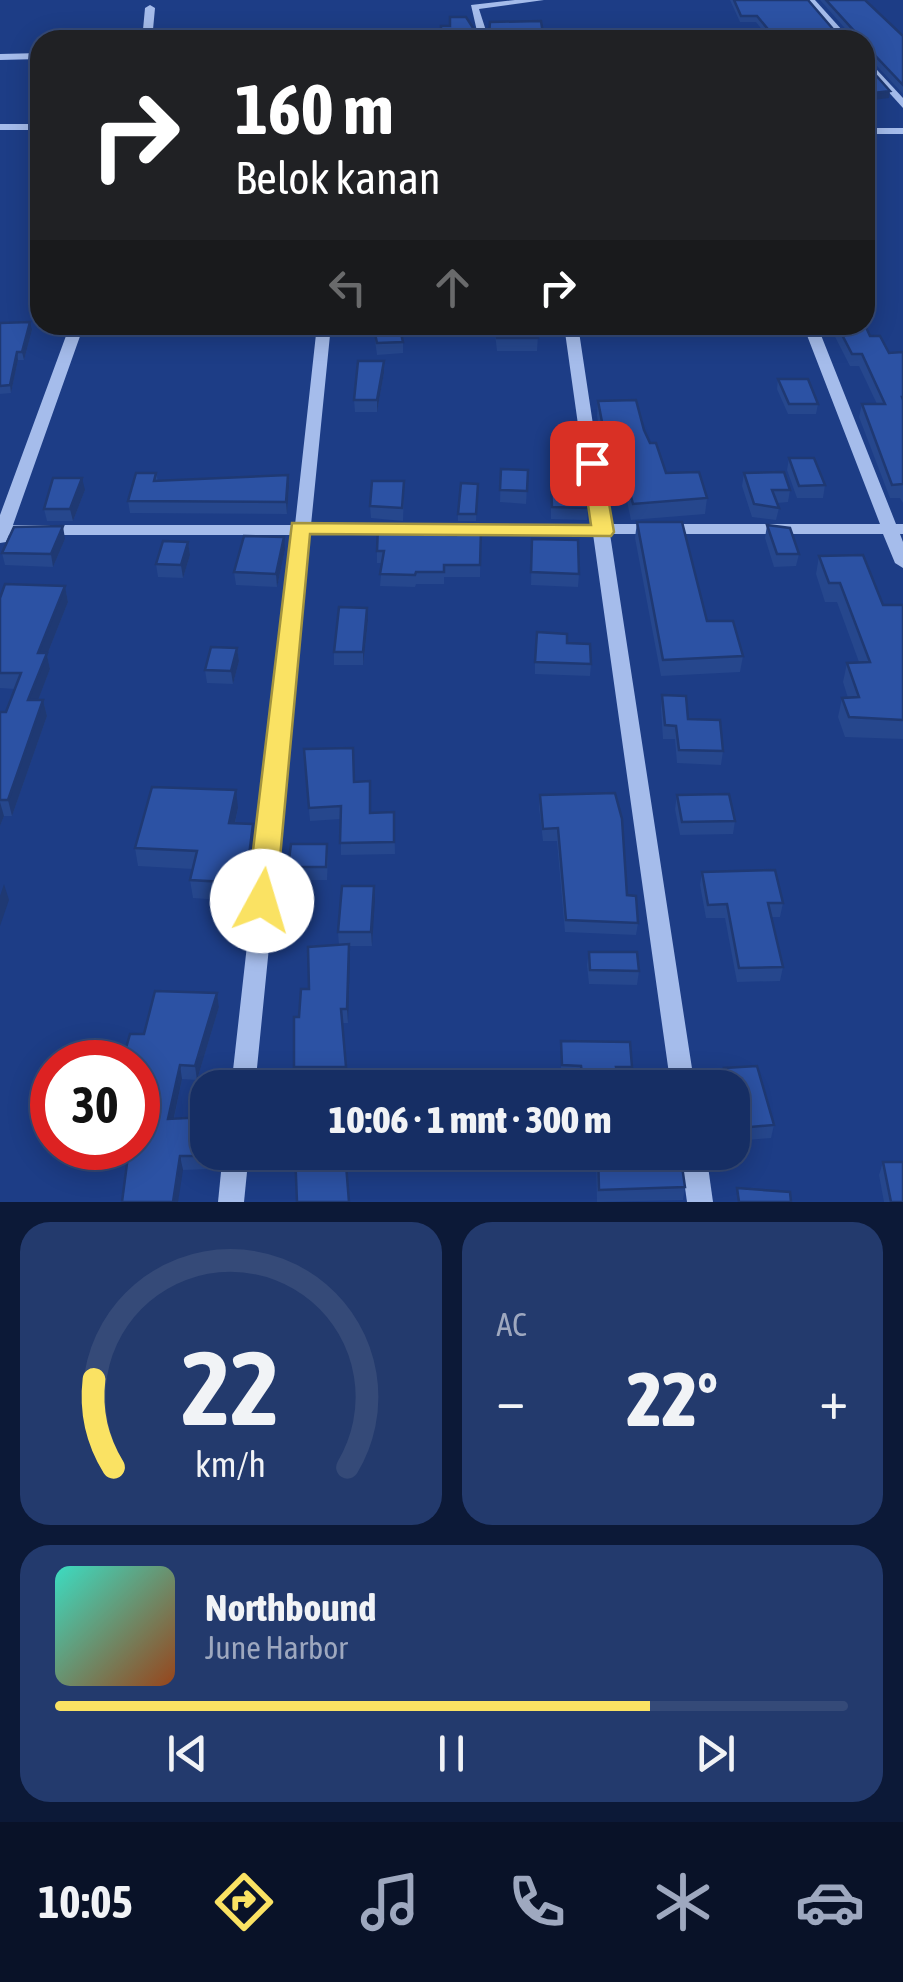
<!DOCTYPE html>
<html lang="id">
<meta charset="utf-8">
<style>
body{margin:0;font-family:"Asap Condensed",sans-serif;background:#233a6d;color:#f1f3f6;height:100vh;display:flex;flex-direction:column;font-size:38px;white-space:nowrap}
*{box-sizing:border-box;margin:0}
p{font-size:32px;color:#9ea8bf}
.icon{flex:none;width:55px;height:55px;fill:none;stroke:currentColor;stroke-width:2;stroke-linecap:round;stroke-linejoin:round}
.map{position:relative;height:1202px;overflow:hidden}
.details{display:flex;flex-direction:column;gap:20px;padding:20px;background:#0c1937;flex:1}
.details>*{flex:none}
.banner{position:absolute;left:30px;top:30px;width:845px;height:305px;border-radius:30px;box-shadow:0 5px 25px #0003,0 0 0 2px #354a78;background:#202124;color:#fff;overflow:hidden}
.speed{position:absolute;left:30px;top:1040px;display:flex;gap:20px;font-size:50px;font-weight:700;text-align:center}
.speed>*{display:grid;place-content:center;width:130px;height:130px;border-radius:50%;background:#162e64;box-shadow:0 5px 25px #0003,0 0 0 2px #354a78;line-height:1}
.speed .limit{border:15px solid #d22;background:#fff;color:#111}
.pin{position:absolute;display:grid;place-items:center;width:85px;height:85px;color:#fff;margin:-42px;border-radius:20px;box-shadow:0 5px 15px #0006}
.me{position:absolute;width:110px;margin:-55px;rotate:6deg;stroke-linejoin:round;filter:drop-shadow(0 0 8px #0008)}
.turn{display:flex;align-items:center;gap:35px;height:210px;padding:0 40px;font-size:45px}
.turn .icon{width:130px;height:130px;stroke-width:2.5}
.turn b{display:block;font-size:70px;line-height:85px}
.lanes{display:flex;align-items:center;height:95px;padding:0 40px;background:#0003;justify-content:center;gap:50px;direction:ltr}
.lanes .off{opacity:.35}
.big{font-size:75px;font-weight:800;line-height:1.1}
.details .widget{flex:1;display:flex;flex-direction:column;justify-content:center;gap:15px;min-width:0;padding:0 35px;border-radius:30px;background:#233a6d}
.details .dial{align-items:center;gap:0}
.dial svg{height:260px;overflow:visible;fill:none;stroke:#354a78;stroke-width:7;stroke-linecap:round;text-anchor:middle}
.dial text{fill:#f1f3f6;stroke:none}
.song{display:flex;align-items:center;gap:30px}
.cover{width:120px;height:120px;border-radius:15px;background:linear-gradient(135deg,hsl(170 70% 55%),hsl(20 70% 35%))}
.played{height:10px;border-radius:5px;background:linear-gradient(90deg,#fae263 75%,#354a78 75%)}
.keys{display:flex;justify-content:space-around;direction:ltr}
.heat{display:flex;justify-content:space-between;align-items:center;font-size:55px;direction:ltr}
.details .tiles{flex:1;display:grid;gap:20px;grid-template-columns:1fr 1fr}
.widget:last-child{grid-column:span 2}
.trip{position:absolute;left:190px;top:1070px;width:560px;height:100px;border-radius:30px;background:#162e64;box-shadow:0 5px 25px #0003,0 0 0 2px #354a78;font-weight:800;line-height:100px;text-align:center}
.dock{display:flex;height:160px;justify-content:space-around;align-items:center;background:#091228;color:#9ea8bf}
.dock .icon{width:70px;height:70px}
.dock .current{color:#fae263}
.dock b{font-size:45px;color:#f1f3f6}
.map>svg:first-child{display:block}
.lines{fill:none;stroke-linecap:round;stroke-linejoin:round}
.minor{fill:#a5bceb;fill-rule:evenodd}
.wall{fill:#26478d}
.shaded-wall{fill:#1f3973}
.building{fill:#2c52a4;stroke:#1f3973;stroke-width:2.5}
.route{fill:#fae263;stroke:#a29340;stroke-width:2.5}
</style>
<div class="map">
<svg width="903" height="1202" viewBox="0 0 903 1202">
<rect width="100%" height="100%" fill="#1d3d86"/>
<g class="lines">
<g class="minor">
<polygon points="515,0 544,0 479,9 489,40 479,40 471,5"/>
<polygon points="806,0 815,0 851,40 841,40"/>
<polygon points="150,5 155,8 152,40 142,40 145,8"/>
<polygon points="40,53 40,59 0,60 0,54"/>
<polygon points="865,57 903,98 903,108 865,66"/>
<rect x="0" y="124" width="40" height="6"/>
<rect x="865" y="128" width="38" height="6"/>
<polygon points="70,325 84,325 13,525 295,525 317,325 331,325 311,525 592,524 564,325 578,325 608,524 880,524 803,325 817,325 896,524 903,524 903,534 900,534 903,542 903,568 895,563 883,534 610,534 695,1088 671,1088 593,534 310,535 255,1088 231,1088 293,535 9,535 6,542 0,543 0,515"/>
<polygon points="223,1152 249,1152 244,1202 218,1202"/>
<polygon points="680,1152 706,1152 713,1202 687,1202"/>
</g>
</g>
<g class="wall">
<polygon points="730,0 808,0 839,36 850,34 820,0 865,0 903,36 903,94 865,53 865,40 770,40 756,22 740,22"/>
<polygon points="40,97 40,122 35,120 33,111"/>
<polygon points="0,323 32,330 24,360 18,360 11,393 0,394"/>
<polygon points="373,325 403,342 403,353 377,355"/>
<polygon points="494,325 548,325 548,336 538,336 537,351 497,351"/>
<polygon points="829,325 865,325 870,336 889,353 903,352 903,503 900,498 890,498 859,417 862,404 877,404 859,366 850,366"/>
<polygon points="384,373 377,412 355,412 354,400"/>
<polygon points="778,379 818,404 816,414 788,414 777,389"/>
<polygon points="598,401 644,430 666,473 707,498 705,514 631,520 627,501 612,501 597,416"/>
<polygon points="789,458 825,485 823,498 797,498 787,470"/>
<polygon points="501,469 528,470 526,504 500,502"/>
<polygon points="156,473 158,481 288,475 289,486 287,514 130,513 128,501"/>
<polygon points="744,473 790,490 788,502 777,503 779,508 776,520 752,517 742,486"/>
<polygon points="478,484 476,521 458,521 458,514"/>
<polygon points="551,485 588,508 587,520 551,519"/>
<polygon points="85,490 73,521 47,521 44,509"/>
<polygon points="404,493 403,521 371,518 370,506"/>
<polygon points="637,522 707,621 743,656 740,672 661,676 635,538"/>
<polygon points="767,525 799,554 796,566 774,567 765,538"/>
<polygon points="481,530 480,577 444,577 444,584 416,584 415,587 380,586 382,563 377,563 377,551 402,534 456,535"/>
<polygon points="65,539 53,567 5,565 2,553"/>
<polygon points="532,539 579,574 578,587 531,585"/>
<polygon points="188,542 190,555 183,578 158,577 156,564"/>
<polygon points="285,550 277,587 236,585 234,572"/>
<polygon points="819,556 883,605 903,605 903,739 845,737 838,717 842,698 848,698 843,682 847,663 859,662 837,602 825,602 816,574"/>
<polygon points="65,586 68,602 47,655 50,669 38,700 43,700 47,716 12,816 4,816 0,826 0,712 6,712 15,689 0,688 0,598"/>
<polygon points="368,621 363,665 334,665 334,652"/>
<polygon points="567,643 591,664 590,676 535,674 535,662"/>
<polygon points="237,648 239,661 233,684 207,683 205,670"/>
<polygon points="662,695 723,751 721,765 677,763 675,739 663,739 661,709"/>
<polygon points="304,749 354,782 371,813 394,812 395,854 341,855 341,819 310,821"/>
<polygon points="540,795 627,895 638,923 636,935 565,932 557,841 543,841 539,807"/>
<polygon points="677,795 735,821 733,834 680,835 675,809"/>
<polygon points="238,808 235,824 253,824 255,842 247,913 224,912 222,900 193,898 190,880 193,869 138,866 135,848"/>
<polygon points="327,844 328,857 327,880 289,880 288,867"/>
<polygon points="702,872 783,903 780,917 771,917 783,967 780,981 737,982 725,918 706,918 700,885"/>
<polygon points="374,886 372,946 349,946 348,1023 342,1023 347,1080 296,1080 294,1067 299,1017 309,989 339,945 338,932"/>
<polygon points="589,952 639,971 637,985 589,984 587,965"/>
<polygon points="217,993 219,1007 197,1080 182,1079 174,1119 208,1117 209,1169 183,1170 144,1034"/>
<polygon points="561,1041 632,1067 630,1080 619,1080 620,1088 581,1088 580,1079 561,1079"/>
<polygon points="724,1068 774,1125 771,1138 737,1141 732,1125 732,1088 723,1088 721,1082"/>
<polygon points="596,1152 680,1152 685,1187 683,1200 597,1202"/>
<polygon points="883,1162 903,1202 884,1202 879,1175"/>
</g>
<g class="shaded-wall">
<polygon points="890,91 889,98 865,101 865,94"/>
<polygon points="30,322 32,330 24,360 22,352"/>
<polygon points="17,352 18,360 11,393 10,385"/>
<polygon points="384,361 384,373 377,412 377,400"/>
<polygon points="288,475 289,486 287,514 286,502"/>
<polygon points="82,478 85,490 73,521 70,509"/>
<polygon points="63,526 65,539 53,567 51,554"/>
<polygon points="284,537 285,550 277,587 276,574"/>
<polygon points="188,542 190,555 183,578 181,565"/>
<polygon points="65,586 68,602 47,655 50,669 32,716 28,700 38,653"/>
<polygon points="367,608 368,621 363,665 363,652"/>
<polygon points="237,648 239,661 233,684 231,671"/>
<polygon points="43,700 47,716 12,816 8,800"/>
<polygon points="236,790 238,808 231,841 229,823"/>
<polygon points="0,802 4,816 0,826"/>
<polygon points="253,824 255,842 247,913 244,895"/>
<polygon points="4,884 9,900 0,926 0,896"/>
<polygon points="374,886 375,900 372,946 371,932"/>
<polygon points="349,944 350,957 348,1023 347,1009"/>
<polygon points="217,993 219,1007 197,1080 195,1066"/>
<polygon points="180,1065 182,1079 171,1132 168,1119"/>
<polygon points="208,1144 208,1152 210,1152 209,1169 206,1156"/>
<polygon points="180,1156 183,1170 178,1202 173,1202"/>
</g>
<g class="building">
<polygon points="734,0 808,0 839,36 856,33 826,0 865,0 903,36 903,85 866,46 865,53 865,40 777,40 757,16 741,16"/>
<polygon points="450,17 466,17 477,34 489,35 490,22 541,21 544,40 512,40 512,39 441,40 441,26 450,26"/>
<polygon points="865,63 890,91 865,94"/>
<polygon points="40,97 40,113 33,111"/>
<polygon points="30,322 22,352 17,352 10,385 0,386 0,323"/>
<polygon points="373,325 399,325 403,342 377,343"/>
<polygon points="495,325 536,325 538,338 497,338"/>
<polygon points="837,325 865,325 870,336 880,336 889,353 903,352 903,397 902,397 903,400 903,484 892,485 862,404 885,404 862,354 852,354"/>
<polygon points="358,361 384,361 377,400 354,400"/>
<polygon points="778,379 808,379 818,404 789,404"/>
<polygon points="636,400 644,430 650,443 656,443 666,473 699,472 707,498 633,504 628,485 614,485 598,401"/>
<polygon points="789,458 814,458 825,485 799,486"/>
<polygon points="501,469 528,470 527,491 500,490"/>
<polygon points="784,472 790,490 772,490 779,508 754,504 744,473"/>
<polygon points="136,473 156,473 154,481 288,475 286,502 128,501"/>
<polygon points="53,478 82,478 70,509 44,509"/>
<polygon points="372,481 404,481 402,508 370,506"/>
<polygon points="461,483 478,484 476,514 458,514"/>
<polygon points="551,485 586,486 588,508 552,507"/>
<polygon points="637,522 682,522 707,621 733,621 743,656 663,660"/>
<polygon points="767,525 790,528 799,554 777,554"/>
<polygon points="63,526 51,554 2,553 14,527"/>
<polygon points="457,526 475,526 481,530 480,565 444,565 444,572 416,572 415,575 380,574 384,551 377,551 378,527 402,527 402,534 456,535"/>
<polygon points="244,536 284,537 276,574 234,572"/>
<polygon points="532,539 578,540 579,574 531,572"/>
<polygon points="163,541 188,542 181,565 156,564"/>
<polygon points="863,555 883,605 903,605 903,720 849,717 842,698 859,697 847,663 870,662 840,583 829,583 819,556"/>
<polygon points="5,584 65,586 38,653 47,653 28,700 43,700 8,800 0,800 0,712 6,712 21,673 0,673 0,598"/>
<polygon points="339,607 367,608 363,652 334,652"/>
<polygon points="537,632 567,634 567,643 590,644 591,664 535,662"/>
<polygon points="211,647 237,648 231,671 205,670"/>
<polygon points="662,695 686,696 688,719 720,720 723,751 679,750 676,726 665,725"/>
<polygon points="353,748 354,782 370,781 370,813 394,812 394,842 340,843 341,806 309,808 304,749"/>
<polygon points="152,787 236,790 229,823 253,824 244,895 221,894 224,882 190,880 197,851 135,848"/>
<polygon points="615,793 622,819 627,895 636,896 638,923 566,920 558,828 543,829 540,795"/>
<polygon points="729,794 735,821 682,822 677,795"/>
<polygon points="291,844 327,844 326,867 288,867"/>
<polygon points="775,870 783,903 768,903 783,967 739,968 727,904 708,905 702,872"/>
<polygon points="342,886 374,886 371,932 338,932"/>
<polygon points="349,944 347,1009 341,1009 346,1067 294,1067 294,1017 299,1017 301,989 309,989 308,947"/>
<polygon points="589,952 637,952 639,971 590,970"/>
<polygon points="155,991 217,993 195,1066 180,1065 168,1119 208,1117 206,1156 180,1156 173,1202 122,1202 129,1148 138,1148 138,1062 122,1062 130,1034 144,1034"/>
<polygon points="561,1041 630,1042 632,1067 616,1067 620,1088 584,1088 581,1066 562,1065"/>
<polygon points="757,1066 774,1125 739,1128 732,1101 732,1088 729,1088 724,1068"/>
<polygon points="295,1152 345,1152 349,1202 297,1202"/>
<polygon points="598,1152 680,1152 685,1187 599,1190"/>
<polygon points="883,1162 903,1162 903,1202 891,1202"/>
<polygon points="737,1188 790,1192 791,1202 739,1202"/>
</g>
<polygon class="route" points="592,457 602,463 614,532 611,536 310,534 276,901 272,909 251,909 247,901 292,523 591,525 582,463"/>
</svg>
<div class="speed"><div class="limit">30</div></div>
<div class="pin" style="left:592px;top:463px;background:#d93025"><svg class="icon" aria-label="arrive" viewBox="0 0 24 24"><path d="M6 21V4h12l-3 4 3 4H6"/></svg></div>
<svg class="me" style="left:262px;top:901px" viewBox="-20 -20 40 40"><circle r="19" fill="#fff"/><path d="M0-13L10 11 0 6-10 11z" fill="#fae263"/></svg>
<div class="trip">10:06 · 1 mnt · 300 m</div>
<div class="banner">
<div class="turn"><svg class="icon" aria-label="right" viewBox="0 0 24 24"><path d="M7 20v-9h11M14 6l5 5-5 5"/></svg><div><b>160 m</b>Belok kanan</div></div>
<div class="lanes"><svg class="icon off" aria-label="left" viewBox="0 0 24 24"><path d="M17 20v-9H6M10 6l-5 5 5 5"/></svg><svg class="icon off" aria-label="ahead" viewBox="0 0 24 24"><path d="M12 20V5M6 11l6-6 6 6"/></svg><svg class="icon" aria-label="right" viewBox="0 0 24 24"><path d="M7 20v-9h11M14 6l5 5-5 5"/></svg></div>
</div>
</div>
<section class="details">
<div class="tiles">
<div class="widget dial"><svg viewBox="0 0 100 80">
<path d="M14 69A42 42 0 1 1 86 69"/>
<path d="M14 69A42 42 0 0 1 8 42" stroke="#fae263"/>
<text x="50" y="56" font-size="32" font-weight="700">22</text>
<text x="50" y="72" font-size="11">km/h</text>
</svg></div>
<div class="widget"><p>AC</p>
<div class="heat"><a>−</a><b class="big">22°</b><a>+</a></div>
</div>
<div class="widget">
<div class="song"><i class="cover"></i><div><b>Northbound</b><p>June Harbor</p></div></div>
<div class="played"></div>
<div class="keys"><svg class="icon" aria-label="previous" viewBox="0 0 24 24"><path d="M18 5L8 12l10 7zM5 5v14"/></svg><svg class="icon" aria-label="pause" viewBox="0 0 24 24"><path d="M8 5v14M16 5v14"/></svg><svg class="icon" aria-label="next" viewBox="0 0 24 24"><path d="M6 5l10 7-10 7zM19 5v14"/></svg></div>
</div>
</div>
</section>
<nav class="dock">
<b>10:05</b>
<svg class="icon current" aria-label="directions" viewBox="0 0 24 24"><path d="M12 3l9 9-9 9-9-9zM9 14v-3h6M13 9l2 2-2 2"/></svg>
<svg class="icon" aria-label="music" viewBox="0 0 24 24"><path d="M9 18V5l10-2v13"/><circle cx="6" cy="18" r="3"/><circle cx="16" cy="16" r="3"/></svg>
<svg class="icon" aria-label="phone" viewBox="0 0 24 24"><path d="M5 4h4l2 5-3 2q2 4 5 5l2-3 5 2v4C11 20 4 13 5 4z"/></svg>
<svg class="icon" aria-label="climate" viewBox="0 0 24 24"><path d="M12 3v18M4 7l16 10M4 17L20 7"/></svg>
<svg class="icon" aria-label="car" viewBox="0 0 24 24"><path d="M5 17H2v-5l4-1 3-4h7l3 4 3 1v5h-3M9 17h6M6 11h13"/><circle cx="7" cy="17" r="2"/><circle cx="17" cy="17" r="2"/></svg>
</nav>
